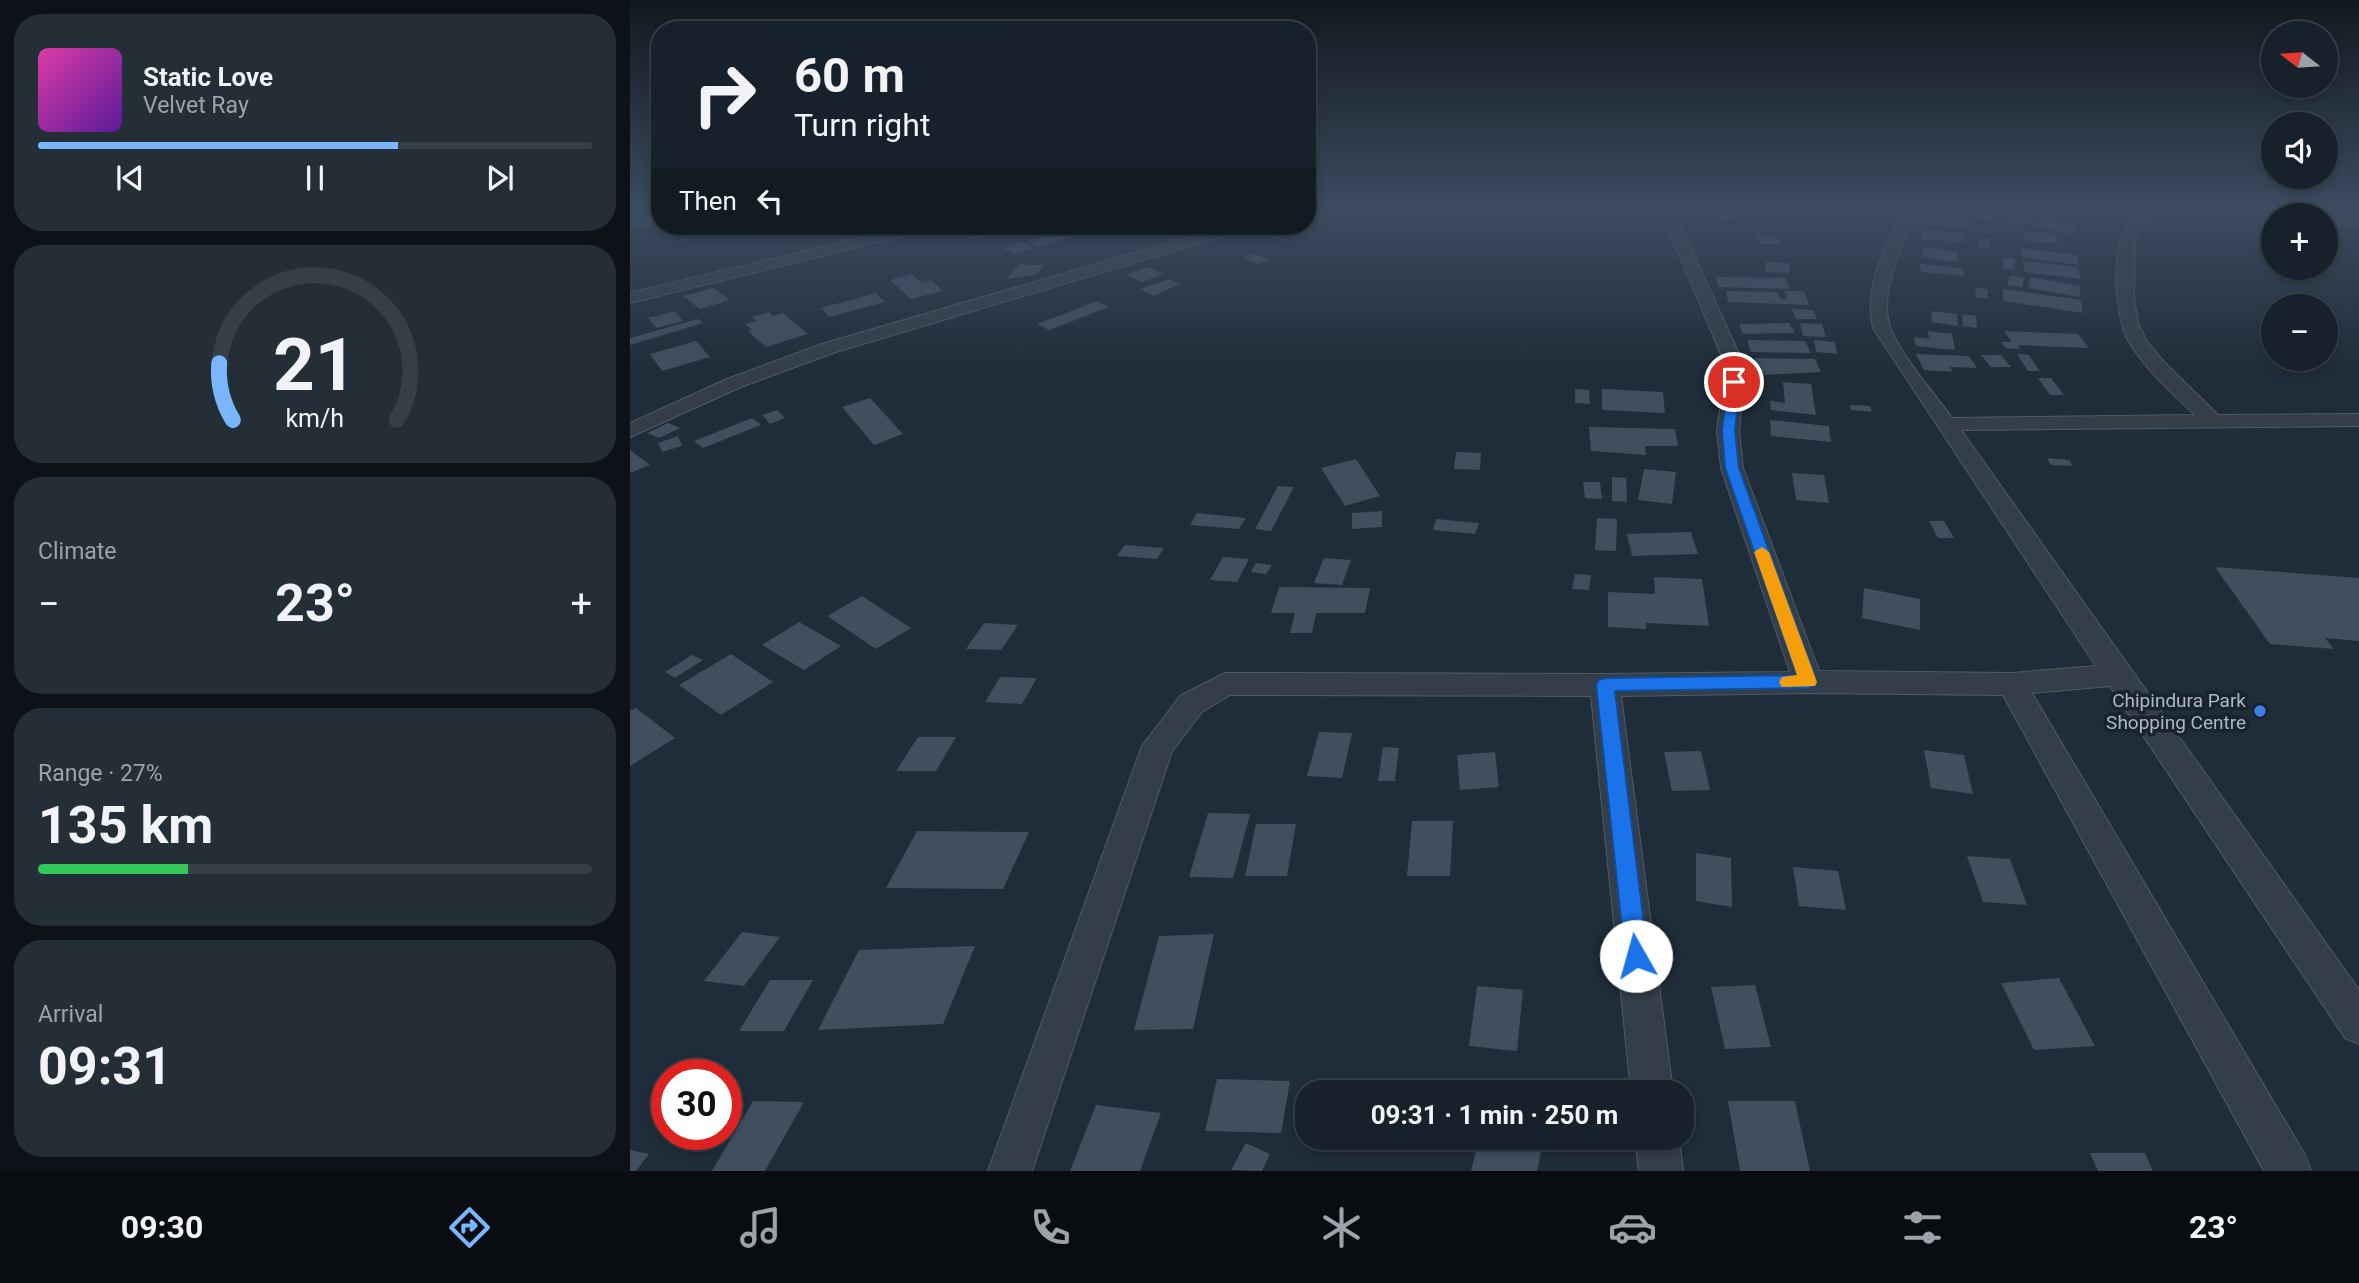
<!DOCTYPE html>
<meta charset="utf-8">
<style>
body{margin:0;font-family:Roboto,sans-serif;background:#242e37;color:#f1f3f6;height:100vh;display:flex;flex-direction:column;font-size:26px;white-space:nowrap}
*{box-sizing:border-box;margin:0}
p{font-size:23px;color:#9ea3a9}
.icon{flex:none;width:38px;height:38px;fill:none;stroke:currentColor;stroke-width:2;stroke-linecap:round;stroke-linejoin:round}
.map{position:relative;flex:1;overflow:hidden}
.side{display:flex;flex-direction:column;gap:14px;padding:14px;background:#0d1218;width:630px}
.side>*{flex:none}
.hud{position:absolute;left:21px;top:21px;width:665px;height:214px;border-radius:28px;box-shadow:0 4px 10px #0003,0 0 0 2px #363e47;background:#17212b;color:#f1f3f6;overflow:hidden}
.needle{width:46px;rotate:287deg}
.tools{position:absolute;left:1631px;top:21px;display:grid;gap:14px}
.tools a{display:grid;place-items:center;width:77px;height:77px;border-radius:50%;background:#17212b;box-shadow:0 4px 10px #0003,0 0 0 2px #363e47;font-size:35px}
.speed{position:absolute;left:21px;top:1059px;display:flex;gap:14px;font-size:35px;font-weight:700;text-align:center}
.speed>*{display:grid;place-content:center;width:91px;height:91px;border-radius:50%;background:#17212b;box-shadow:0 4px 10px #0003,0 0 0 2px #363e47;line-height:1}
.speed .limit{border:10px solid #d22;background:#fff;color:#111}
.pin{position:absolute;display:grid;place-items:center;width:60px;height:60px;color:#fff;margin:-30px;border:4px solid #fff;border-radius:50%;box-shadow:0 2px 7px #0007}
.me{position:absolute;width:77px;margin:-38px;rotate:353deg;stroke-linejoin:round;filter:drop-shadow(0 0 5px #0008)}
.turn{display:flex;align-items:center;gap:24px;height:147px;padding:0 28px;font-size:32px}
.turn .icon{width:91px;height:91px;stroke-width:2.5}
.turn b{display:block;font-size:49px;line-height:60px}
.then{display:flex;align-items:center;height:66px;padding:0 28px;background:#0003;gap:14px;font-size:26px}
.big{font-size:52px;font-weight:700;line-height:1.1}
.side .card{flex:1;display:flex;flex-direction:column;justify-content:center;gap:10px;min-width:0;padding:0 24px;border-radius:28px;background:#242e37}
.side .dial{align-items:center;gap:0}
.dial svg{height:182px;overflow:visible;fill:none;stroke:#363e47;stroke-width:7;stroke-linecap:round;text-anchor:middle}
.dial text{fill:#f1f3f6;stroke:none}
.song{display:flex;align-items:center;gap:21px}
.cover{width:84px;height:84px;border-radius:10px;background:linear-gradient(135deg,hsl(320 70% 55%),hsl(270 70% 35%))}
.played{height:7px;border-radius:4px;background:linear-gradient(90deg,#7ab6fe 65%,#363e47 65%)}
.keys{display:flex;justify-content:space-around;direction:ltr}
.heat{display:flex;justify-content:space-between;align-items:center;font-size:38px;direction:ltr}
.charge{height:10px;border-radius:5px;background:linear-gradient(90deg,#34c759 27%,#363e47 0)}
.trip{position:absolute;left:665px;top:1080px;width:399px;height:70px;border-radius:28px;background:#17212b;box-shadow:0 4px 10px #0003,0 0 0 2px #363e47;font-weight:700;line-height:70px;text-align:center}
.tabs{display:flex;height:112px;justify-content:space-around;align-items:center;background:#090d11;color:#9ea3a9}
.tabs .icon{width:49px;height:49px}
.tabs .current{color:#7ab6fe}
.tabs b{font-size:32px;color:#f1f3f6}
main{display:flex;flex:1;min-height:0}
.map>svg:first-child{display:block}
.building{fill:#404e5e}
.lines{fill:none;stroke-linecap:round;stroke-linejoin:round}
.minor-casing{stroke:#505b67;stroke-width:2}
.tertiary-casing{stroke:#505b67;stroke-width:2}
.minor{fill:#333e49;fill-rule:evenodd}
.tertiary{fill:#333e49;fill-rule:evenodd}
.route{fill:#1a73e8;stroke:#114b97;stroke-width:2}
.slow{fill:#f59e0b}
.shop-dot{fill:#3f7fe0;stroke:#18232e;stroke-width:2.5}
.labels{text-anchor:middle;stroke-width:7;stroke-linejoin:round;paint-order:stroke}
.poi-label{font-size:19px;fill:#adb8c6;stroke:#18232e;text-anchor:end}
</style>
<main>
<section class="side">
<div class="card">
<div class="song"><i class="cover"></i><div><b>Static Love</b><p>Velvet Ray</p></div></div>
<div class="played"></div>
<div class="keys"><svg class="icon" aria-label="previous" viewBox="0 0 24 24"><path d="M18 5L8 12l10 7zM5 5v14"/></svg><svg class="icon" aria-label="pause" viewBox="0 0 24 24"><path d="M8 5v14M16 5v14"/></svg><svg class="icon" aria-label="next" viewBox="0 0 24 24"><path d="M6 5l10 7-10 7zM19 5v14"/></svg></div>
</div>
<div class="card dial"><svg viewBox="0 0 100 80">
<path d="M14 69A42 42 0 1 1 86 69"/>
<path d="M14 69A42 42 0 0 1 8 44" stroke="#7ab6fe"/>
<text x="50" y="56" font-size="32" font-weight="700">21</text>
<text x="50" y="72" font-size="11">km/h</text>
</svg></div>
<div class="card"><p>Climate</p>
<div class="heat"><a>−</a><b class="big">23°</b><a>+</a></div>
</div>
<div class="card"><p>Range · 27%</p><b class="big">135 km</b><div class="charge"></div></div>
<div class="card"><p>Arrival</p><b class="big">09:31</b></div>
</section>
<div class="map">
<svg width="1729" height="1171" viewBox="0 0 1729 1171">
<rect width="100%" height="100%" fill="#1f2c39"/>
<g class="building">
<polygon points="1300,208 1329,208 1346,212 1339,219 1297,211"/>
<polygon points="1413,208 1440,208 1455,215 1451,218"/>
<polygon points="1076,209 1121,209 1126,217 1089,220 1087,216 1079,216"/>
<polygon points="1351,213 1368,217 1362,222 1345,218"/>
<polygon points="1387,213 1401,216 1394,224 1380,221"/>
<polygon points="1295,217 1334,221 1334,228 1295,224"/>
<polygon points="1411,218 1448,227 1441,234 1403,225"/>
<polygon points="1729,219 1729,227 1704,228 1696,224 1696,220"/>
<polygon points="342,226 357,226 369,231 344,239 326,231"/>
<polygon points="449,226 460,231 409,247 398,241"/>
<polygon points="646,226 664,233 648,239 631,231"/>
<polygon points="1291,229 1332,233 1334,242 1292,239"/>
<polygon points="1393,231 1425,234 1427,243 1396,241"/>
<polygon points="1125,235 1145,235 1150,244 1130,244"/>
<polygon points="1350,237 1361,239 1358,248 1347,247"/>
<polygon points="392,242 403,248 384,254 373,248"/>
<polygon points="1293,247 1328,252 1328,262 1292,257"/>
<polygon points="1391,248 1447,255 1449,265 1392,257"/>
<polygon points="624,253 639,260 628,264 613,257"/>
<polygon points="1373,257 1384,259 1385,270 1373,269"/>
<polygon points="1392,261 1447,267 1451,279 1395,272"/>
<polygon points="1135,262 1159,263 1160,273 1136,272"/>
<polygon points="390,263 399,263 396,265 414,265 407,274 377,279"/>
<polygon points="1290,264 1332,268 1334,276 1291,272"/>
<polygon points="517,267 534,274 512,282 496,275"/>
<polygon points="282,274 292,283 301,280 313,291 281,299 260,280"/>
<polygon points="1380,275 1394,278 1392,287 1377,285"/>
<polygon points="1086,277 1155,278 1160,289 1089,287"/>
<polygon points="1401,277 1451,286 1449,297 1398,288"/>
<polygon points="539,279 549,284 524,296 510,289"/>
<polygon points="83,288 100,300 70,309 53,296"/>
<polygon points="1346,288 1358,289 1357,299 1345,297"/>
<polygon points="1373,289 1451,300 1453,313 1373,301"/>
<polygon points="1096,291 1147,292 1150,299 1157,299 1154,291 1174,291 1179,305 1098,302"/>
<polygon points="246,293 255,302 199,317 191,308"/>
<polygon points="467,301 479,307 419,330 407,324"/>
<polygon points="1162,309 1183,310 1187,319 1166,319"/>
<polygon points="45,311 53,321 26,328 18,318"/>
<polygon points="1302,311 1327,314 1328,326 1301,322"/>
<polygon points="139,312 143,316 153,313 178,334 136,347 118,331 122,330 115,324 126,321 122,317"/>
<polygon points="1332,314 1346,316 1347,328 1333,326"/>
<polygon points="68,319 73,323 0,345 0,338"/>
<polygon points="1159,323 1165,333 1113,334 1109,324"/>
<polygon points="1170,323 1192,324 1196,337 1173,336"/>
<polygon points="1298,331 1322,334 1325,350 1286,346 1284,337 1299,339"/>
<polygon points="1374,331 1448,334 1459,348 1387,345 1390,349 1376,348 1371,342 1382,342"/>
<polygon points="1117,340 1175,341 1181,353 1121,352"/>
<polygon points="1184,340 1205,342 1207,354 1186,352"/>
<polygon points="66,341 80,357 32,371 20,354"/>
<polygon points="1286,354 1339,356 1347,368 1320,367 1323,372 1294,370"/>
<polygon points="1387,354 1399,355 1410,371 1398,371"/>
<polygon points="1351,355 1371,355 1381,367 1361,367"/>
<polygon points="1125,358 1185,359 1191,372 1131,375"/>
<polygon points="1408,378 1421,378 1434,395 1420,395"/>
<polygon points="1153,382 1181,384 1186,415 1141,410 1140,401 1155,403"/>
<polygon points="945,389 959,390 960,404 945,403"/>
<polygon points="972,389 1033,392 1035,413 972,410"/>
<polygon points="240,398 273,434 244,445 212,407"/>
<polygon points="1220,405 1240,406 1242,412 1221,410"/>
<polygon points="147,410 155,418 140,424 132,415"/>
<polygon points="122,418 131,425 73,448 64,441"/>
<polygon points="1140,420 1199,426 1201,442 1141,436"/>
<polygon points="38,423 50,428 29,438 17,433"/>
<polygon points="959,427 1045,429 1048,446 1015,446 1016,455 961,451"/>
<polygon points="48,436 52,446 32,452 28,443"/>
<polygon points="0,450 20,465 0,473"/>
<polygon points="826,452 851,453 850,470 824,469"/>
<polygon points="1417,458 1439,460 1443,466 1421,465"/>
<polygon points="726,459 750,496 715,506 691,468"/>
<polygon points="1014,469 1046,472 1042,504 1008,500"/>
<polygon points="1162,473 1194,475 1199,503 1166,500"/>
<polygon points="982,477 996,478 997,502 982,501"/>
<polygon points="953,482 970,482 972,499 955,498"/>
<polygon points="648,486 664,487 641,531 625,529"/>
<polygon points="752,511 752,527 722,529 722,513"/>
<polygon points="567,513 616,518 609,529 560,525"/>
<polygon points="967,518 987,519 986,551 965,550"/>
<polygon points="806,519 849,523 845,534 803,530"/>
<polygon points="1299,521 1314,521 1324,538 1308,538"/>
<polygon points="1061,532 1068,554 1002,556 997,534"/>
<polygon points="495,545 534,548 527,559 487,556"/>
<polygon points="593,557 619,559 607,582 580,580"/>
<polygon points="694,558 721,560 712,585 684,583"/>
<polygon points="626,563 642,565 636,574 621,572"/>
<polygon points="1585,567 1729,578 1729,641 1695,638 1704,649 1640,644"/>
<polygon points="945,574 961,575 959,590 942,589"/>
<polygon points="1024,577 1072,579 1079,626 1016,623 1016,629 978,627 978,592 1025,594"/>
<polygon points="649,587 740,588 735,613 686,613 682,633 660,633 665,613 641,613"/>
<polygon points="1234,588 1290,599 1290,630 1232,618"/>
<polygon points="232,596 281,628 246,649 197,616"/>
<polygon points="169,622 211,646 174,670 132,645"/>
<polygon points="354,623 388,625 371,650 336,649"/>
<polygon points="101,654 143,682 91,715 49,685"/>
<polygon points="62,655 73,660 45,678 35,672"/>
<polygon points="370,677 407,678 392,704 355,702"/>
<polygon points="6,708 45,738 0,766 0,711"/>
<polygon points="689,732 722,733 712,778 677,776"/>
<polygon points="288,737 326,737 306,771 266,771"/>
<polygon points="753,747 769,748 765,781 748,781"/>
<polygon points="1294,750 1334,755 1343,794 1301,788"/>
<polygon points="1071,751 1080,790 1042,791 1034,752"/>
<polygon points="865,752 869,787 830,790 827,755"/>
<polygon points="578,813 620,814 603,878 559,877"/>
<polygon points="782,821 823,821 820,876 777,876"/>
<polygon points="626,824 666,824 657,876 615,876"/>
<polygon points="287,831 399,832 373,889 256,888"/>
<polygon points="1066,853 1101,858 1102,907 1066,901"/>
<polygon points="1337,856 1380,859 1397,905 1353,902"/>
<polygon points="1163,867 1208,871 1216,910 1169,906"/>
<polygon points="112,932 150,937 114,986 74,981"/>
<polygon points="584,934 563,1029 504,1030 529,936"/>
<polygon points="345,946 313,1024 188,1030 229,950"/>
<polygon points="1429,978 1465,1046 1404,1050 1371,983"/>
<polygon points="140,980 183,980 154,1031 109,1031"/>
<polygon points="1125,985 1141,1047 1095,1049 1081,987"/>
<polygon points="847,986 893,990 887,1051 839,1046"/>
<polygon points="587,1079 660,1081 651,1133 575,1131"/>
<polygon points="123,1101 174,1102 135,1171 82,1171"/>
<polygon points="1098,1101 1165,1101 1180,1171 1110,1171"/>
<polygon points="466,1105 531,1113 510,1171 440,1171"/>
<polygon points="849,1138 914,1138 907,1171 841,1171"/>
<polygon points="616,1143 640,1154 632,1171 601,1170"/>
<polygon points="0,1150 19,1154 6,1171 0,1171"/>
<polygon points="1460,1153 1515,1153 1523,1171 1468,1171"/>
</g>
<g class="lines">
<g class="minor-casing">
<g id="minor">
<path d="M1279 208H1294C1273 237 1247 294 1261 329 1273 359 1303 391 1322 418L1565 415C1542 393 1516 370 1499 342 1483 316 1476 218 1516 208 1521 207 1528 208 1533 208L1514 223 1505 239 1504 299 1508 323 1517 342 1534 362 1588 415 1729 414V426L1331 430 1729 990V1044L1715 1038 1480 686 1402 693 1675 1155 1681 1171H1634L1373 695 1178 693 991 696 1043 1092H1001L961 696 600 695 572 712 542 751 402 1171H358L512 746 550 696 595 673 975 674 1160 672 1091 468 1087 431 1094 382 1091 354 1037 226 1039 223H1049L1051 226 1109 354 1114 382 1109 431 1113 468 1189 671 1382 673 1466 666 1243 328C1234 288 1254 239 1279 208Z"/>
<polygon points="279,226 303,226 301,229 0,303 0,293"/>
<polygon points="597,226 619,226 617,229 206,352 111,387 0,437 0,423 97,379 192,344"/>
<polygon points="1005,1138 1049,1138 1053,1171 1009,1171"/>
</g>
</g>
<g class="tertiary-casing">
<polygon id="tertiary" points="30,211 30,222 0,228 0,216"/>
</g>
<use href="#minor" class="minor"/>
<use href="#tertiary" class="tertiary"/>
</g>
<linearGradient id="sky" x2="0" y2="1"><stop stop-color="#11181f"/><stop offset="0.56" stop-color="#3c4b5f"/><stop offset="1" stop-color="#3c4b5f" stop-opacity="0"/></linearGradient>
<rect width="1729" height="372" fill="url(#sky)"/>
<polygon class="route" points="1104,378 1110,382 1105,431 1109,468 1187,682 1185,686 1178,688 985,691 1018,956 1014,964 1006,967 998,964 995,956 966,685 969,680 975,678 1167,675 1095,468 1092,431 1098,382"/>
<polygon class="slow" points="1132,547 1139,552 1187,682 1185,686 1152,687 1149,682 1152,677 1167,675 1124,552"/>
<circle class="shop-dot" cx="1630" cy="711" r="7"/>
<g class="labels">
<g class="poi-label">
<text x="1616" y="707">Chipindura Park<tspan x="1616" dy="22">Shopping Centre</tspan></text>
</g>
</g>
</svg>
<div class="tools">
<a><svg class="needle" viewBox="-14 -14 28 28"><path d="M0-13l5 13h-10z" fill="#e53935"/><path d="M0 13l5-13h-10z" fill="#9ea3a9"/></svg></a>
<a><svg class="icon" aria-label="sound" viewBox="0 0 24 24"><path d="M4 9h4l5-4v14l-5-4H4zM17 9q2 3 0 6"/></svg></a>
<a>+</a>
<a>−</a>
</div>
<div class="speed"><div class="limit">30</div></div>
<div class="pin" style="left:1104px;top:382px;background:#d93025"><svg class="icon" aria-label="arrive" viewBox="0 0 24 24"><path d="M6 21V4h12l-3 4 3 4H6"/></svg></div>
<svg class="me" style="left:1006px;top:956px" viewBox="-20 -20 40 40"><circle r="19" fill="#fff"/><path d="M0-13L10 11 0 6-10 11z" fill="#1a73e8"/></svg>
<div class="trip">09:31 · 1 min · 250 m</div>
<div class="hud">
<div class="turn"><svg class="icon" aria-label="right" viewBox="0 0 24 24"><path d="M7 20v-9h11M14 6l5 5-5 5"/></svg><div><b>60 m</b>Turn right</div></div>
<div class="then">Then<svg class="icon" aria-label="left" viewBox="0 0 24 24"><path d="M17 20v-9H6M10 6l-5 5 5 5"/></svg></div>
</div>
</div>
</main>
<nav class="tabs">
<b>09:30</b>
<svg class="icon current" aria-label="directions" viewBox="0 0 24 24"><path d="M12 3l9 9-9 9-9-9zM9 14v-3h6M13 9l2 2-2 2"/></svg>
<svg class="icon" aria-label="music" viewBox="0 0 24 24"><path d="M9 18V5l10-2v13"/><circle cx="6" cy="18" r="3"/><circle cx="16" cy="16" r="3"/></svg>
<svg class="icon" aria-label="phone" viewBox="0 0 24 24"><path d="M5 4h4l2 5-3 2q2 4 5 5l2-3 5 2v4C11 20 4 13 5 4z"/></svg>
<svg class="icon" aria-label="climate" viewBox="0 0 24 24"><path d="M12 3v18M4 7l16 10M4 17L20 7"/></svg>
<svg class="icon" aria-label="car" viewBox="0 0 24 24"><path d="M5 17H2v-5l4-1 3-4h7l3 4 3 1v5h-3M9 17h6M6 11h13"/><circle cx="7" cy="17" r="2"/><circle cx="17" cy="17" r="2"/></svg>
<svg class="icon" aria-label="filters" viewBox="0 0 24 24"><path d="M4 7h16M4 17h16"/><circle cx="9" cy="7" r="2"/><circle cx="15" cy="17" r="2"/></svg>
<b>23°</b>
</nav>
